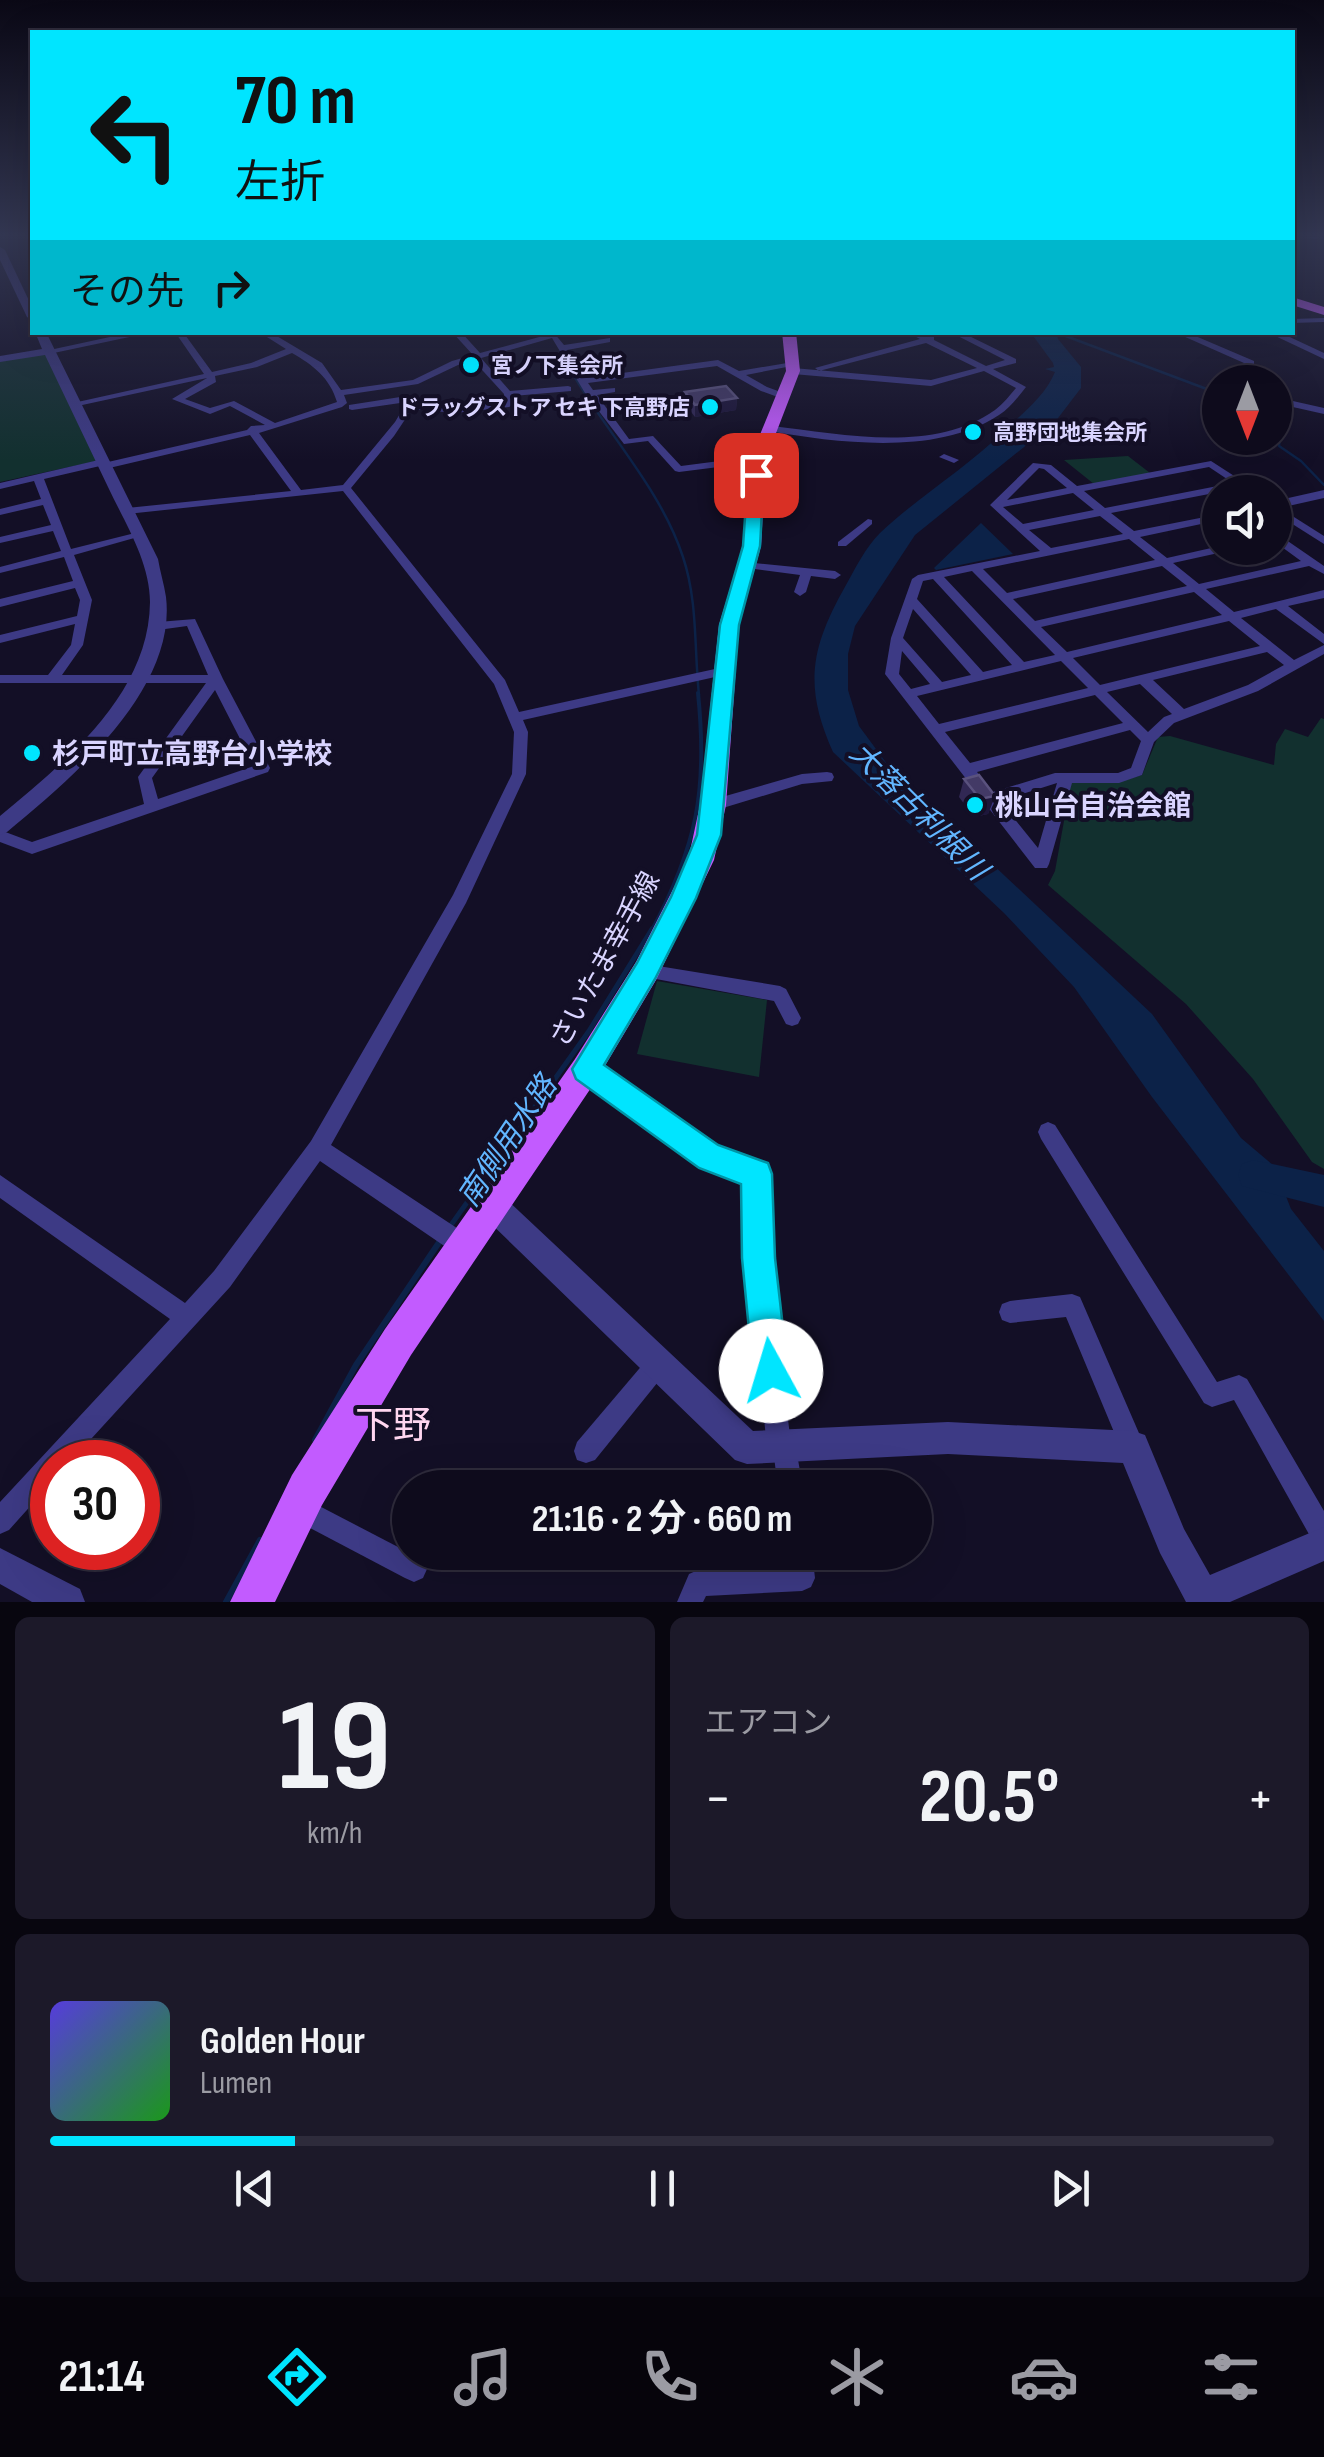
<!DOCTYPE html>
<html lang="ja">
<meta charset="utf-8">
<style>
body{margin:0;font-family:"Sofia Sans Condensed","Noto Sans JP",sans-serif;background:#1c1929;color:#f1f3f6;height:100vh;display:flex;flex-direction:column;font-size:38px;white-space:nowrap}
*{box-sizing:border-box;margin:0}
p{font-size:32px;color:#9b9ba3}
.icon{flex:none;width:55px;height:55px;fill:none;stroke:currentColor;stroke-width:2;stroke-linecap:round;stroke-linejoin:round}
.map{position:relative;height:1602px;overflow:hidden}
.sheet{display:flex;flex-direction:column;gap:15px;padding:15px;background:#08060f;flex:1}
.sheet>*{flex:none}
.hud{position:absolute;left:30px;top:30px;width:1265px;height:305px;border-radius:0px;box-shadow:0 10px 40px #0002,0 0 0 2px #2e2b3b;background:#00e5ff;color:#111;overflow:hidden}
.needle{width:65px;rotate:180deg}
.controls{position:absolute;left:1202px;top:365px;display:grid;gap:20px}
.controls a{display:grid;place-items:center;width:90px;height:90px;border-radius:50%;background:#0e0b1c;box-shadow:0 10px 40px #0002,0 0 0 2px #2e2b3b;font-size:50px}
.speed{position:absolute;left:30px;top:1440px;display:flex;gap:20px;font-size:50px;font-weight:700;text-align:center}
.speed>*{display:grid;place-content:center;width:130px;height:130px;border-radius:50%;background:#0e0b1c;box-shadow:0 10px 40px #0002,0 0 0 2px #2e2b3b;line-height:1}
.speed .limit{border:15px solid #d22;background:#fff;color:#111}
.pin{position:absolute;display:grid;place-items:center;width:85px;height:85px;color:#fff;margin:-42px;border-radius:20px;box-shadow:0 5px 15px #0006}
.me{position:absolute;width:110px;margin:-55px;rotate:354deg;stroke-linejoin:round;filter:drop-shadow(0 0 8px #0008)}
.turn{display:flex;align-items:center;gap:35px;height:210px;padding:0 40px;font-size:45px}
.turn .icon{width:130px;height:130px;stroke-width:2.5}
.turn b{display:block;font-size:70px;line-height:85px}
.then{display:flex;align-items:center;height:95px;padding:0 40px;background:#0003;gap:20px;font-size:38px}
.big{font-size:75px;font-weight:700;line-height:1.1}
.sheet .widget{flex:1;display:flex;flex-direction:column;justify-content:center;gap:15px;min-width:0;padding:0 35px;border-radius:15px;background:#1c1929}
.sheet .dial{align-items:center;gap:0}
.dial b{font-size:130px;line-height:1}
.song{display:flex;align-items:center;gap:30px}
.cover{width:120px;height:120px;border-radius:15px;background:linear-gradient(135deg,hsl(250 70% 55%),hsl(120 70% 35%))}
.played{height:10px;border-radius:5px;background:linear-gradient(90deg,#00e5ff 20%,#2e2b3b 20%)}
.keys{display:flex;justify-content:space-around;direction:ltr}
.heat{display:flex;justify-content:space-between;align-items:center;font-size:55px;direction:ltr}
.sheet .tiles{flex:1;display:grid;gap:15px;grid-template-columns:1fr 1fr}
.widget:last-child{grid-column:span 2}
.trip{position:absolute;left:392px;top:1470px;width:540px;height:100px;border-radius:50px;background:#0e0b1c;box-shadow:0 10px 40px #0002,0 0 0 2px #2e2b3b;font-weight:700;line-height:100px;text-align:center}
.menu{display:flex;height:160px;justify-content:space-around;align-items:center;background:#06040b;color:#9b9ba3}
.menu .icon{width:70px;height:70px}
.menu .active{color:#00e5ff}
.menu b{font-size:45px;color:#f1f3f6}
.map>svg:first-child{display:block}
.green{fill:#12302f}
.water{fill:#0c2248}
.lines{fill:none;stroke-linecap:round;stroke-linejoin:round}
.stream-far3{stroke:#0c2248;stroke-width:2.5}
.stream-far2{stroke:#0c2248;stroke-width:4}
.stream-far1{stroke:#0c2248;stroke-width:5}
.stream{stroke:#0c2248;stroke-width:6}
.river{fill:#0c2248;fill-rule:evenodd}
.minor{fill:#3d3a85;fill-rule:evenodd}
.tertiary{fill:#3d3a85;fill-rule:evenodd}
.primary{fill:#c25bff;fill-rule:evenodd}
.wall{fill:#312854}
.shaded-wall{fill:#1d163a}
.building{fill:#433a66;stroke:#5a527e;stroke-width:2.5}
.route{fill:#00e5ff;stroke:#0095a6;stroke-width:2.5}
.poi-dot{fill:#00e5ff;stroke:#130f26;stroke-width:4}
.labels{text-anchor:middle;stroke-width:8;stroke-linejoin:round;paint-order:stroke}
.far-poi-label{font-size:22px;font-weight:bold;fill:#d9d4ff;stroke:#130f26;text-anchor:start}
.poi-label{font-size:28px;font-weight:bold;fill:#d9d4ff;stroke:#130f26;text-anchor:start}
.street-label{font-size:28px;fill:#d9d4ff;stroke:#130f26}
.water-label{font-size:30px;font-style:italic;fill:#62b6ff;stroke:#130f26}
.near-quarter-label{font-size:38px;fill:#ffd6f0;stroke:#130f26}
</style>
<div class="map">
<svg width="1324" height="1602" viewBox="0 0 1324 1602">
<rect width="100%" height="100%" fill="#130f26"/>
<g class="green">
<polygon points="45,353 97,461 0,482 0,361"/>
<polygon points="1128,456 1150,473 1094,484 1064,460"/>
<polygon points="1321,718 1324,719 1324,1169 1312,1162 1253,1079 1186,1004 1048,885 1055,871 1071,782 1122,781 1142,775 1158,737 1170,736 1274,765 1276,744 1285,729 1308,737"/>
<polygon points="657,981 767,1000 759,1077 637,1054"/>
</g>
<g class="water">
<path d="M1031 333 1062 334 1057 335 1058 339 1081 367V388L1055 422 915 535 855 626 848 654V690L859 726 890 768 1152 1014 1241 1138 1274 1166 1291 1209 1324 1251V1321L1152 1097 1074 987 1004 913 833 752C803 685 811 647 846 585 856 567 866 547 880 533 919 496 967 468 1005 430 1024 412 1045 396 1055 372L1045 369 1054 367 1053 363Z"/>
<polygon points="981,523 1013,554 936,570 934,568"/>
</g>
<g class="lines">
<g class="stream-far3">
<polyline points="1055,332 1220,394"/>
<path d="M561 352C596 423 658 481 683 557 698 602 694 649 699 695"/>
<polyline points="1275,423 1280,433 1279,446 1301,461 1324,485"/>
</g>
<path class="stream-far2" d="M651 932C697 846 708 790 698 693"/>
<polyline class="stream-far1" points="451,1225 589,1031 652,929"/>
<g class="stream">
<polyline points="315,1440 356,1365 440,1241"/>
<polyline points="226,1602 260,1540"/>
</g>
<polygon class="river" points="1253,1160 1324,1175 1324,1207 1242,1186 1238,1175 1242,1164"/>
<g class="minor">
<polygon points="1304,237 1319,237 1316,239"/>
<polygon points="1324,318 1324,322 1292,323 1292,319"/>
<polygon points="133,332 153,332 49,354 45,351"/>
<path d="M175 332H183L212 372 251 363 286 349 259 332H270L322 363 341 390 413 380 452 361 473 355 452 332H461L480 353 554 333 564 345 610 338V342L567 350 585 378 718 360 739 371 793 362 797 365 746 375 767 387 789 395V399L786 400 761 391 717 366 588 383 593 390 615 388V392L597 395 629 439 653 436 681 466 758 456 763 459 758 462 679 472 675 471 648 441 624 444 585 393 552 338 481 358 510 391 568 386 571 387V391L513 396 514 404 509 407 455 413 412 409 394 436 351 488 505 680 519 712 724 667 731 671 724 675 523 720 528 732 526 774 466 903 331 1145 472 1238 475 1246 472 1254 464 1257 456 1254 320 1161 230 1287 70 1462H52V1482L9 1530 0 1534V1502L170 1319 0 1198V1175L185 1303 214 1271 311 1141 453 895 512 774 514 732 494 684 343 491 127 514 122 511 127 508 291 491 250 435 105 469 100 466 44 479 71 549 139 532 145 535 74 555 92 600 83 645 62 675H208L187 626 158 630 152 626 158 622 195 619 223 679 270 768 268 772 32 854 0 842V830L32 842 144 804 138 777 206 683H0V675H48L71 645 75 624 0 643V635L77 616 80 600 75 588 0 607V599L73 581 64 557 0 573V567L61 551 53 531 0 543V537L51 525 43 505 0 515V509L41 499 34 481 0 489V483L103 459 108 462 247 430 251 426 265 425 230 406 210 414 172 399 207 378 73 407V403L204 374ZM292 353C313 365 330 378 337 402L275 423 234 401 210 408 185 399 216 382 215 376 257 367ZM473 360 504 394V402L455 407 415 404 418 398 413 395 349 405V409L352 410 407 402 395 422 343 485 301 490 259 433 342 407 347 403 344 395 418 384 458 365ZM215 690 254 766 158 799 152 778Z"/>
<polygon points="766,332 782,332 794,337 790,339"/>
<path d="M907 332H918L934 337V340L986 366 1005 360 950 332H961L1016 359V363L993 369 1026 387C1018 397 1010 408 999 415 937 456 838 443 769 431V427L772 426C842 434 933 454 995 410 1003 404 1010 395 1016 388L984 371 931 386 793 374 789 371 793 368 931 380 977 368 926 343 819 371 815 368 920 339Z"/>
<polygon points="1174,332 1186,332 1254,361 1254,365 1239,373 1247,382 1239,382 1230,372 1244,363"/>
<polygon points="1267,332 1279,332 1324,353 1324,359"/>
<polygon points="1275,397 1324,408 1324,414 1275,403"/>
<polygon points="944,454 959,460 954,463 939,457"/>
<path d="M1211 461 1259 492H1248L1240 488 1111 513 1134 531 1220 514V520L1140 537 1167 558 1220 546 1233 548 1232 550 1173 563 1199 584 1301 561 1275 542V534L1279 535 1324 566V574L1309 566 1206 589 1234 612 1324 590V598L1288 606 1324 634V644L1276 609 1241 618 1294 660 1324 645V654L1258 691 1174 723 1154 742 1142 775 1119 783H1072L1049 864 1047 868H1035L885 674 891 638 912 579 918 575 1040 551 990 505 1033 463 1051 465 1077 486ZM1209 467 1233 483 1105 508 1084 491ZM1039 468 1044 469 1067 488 1007 500ZM1073 493 1094 510 1023 524 1003 507ZM1100 516 1123 534 1051 548 1029 530ZM1129 539 1155 560 1007 593 983 569ZM1162 566 1187 586 1035 621 1013 599ZM972 571 1055 655 1024 662 944 577ZM933 579 1012 665 983 672 917 599 923 581ZM1194 592 1222 615 1067 652 1041 627ZM913 609 971 675 942 682 903 638ZM1229 621 1260 646 1100 685 1073 658ZM902 651 930 684 911 689 899 674ZM1267 652 1284 665 1248 685 1184 709 1153 680ZM1061 661 1088 688 939 724 917 696ZM1140 684 1172 714 1164 717 1148 732 1107 692ZM1095 695 1123 723 970 763 945 732ZM1130 730 1141 741 1131 768 1118 773H1055L993 792 977 772ZM1057 783 1038 848 1000 801Z"/>
<polygon points="1275,505 1324,536 1324,544 1275,513"/>
<polygon points="868,519 872,520 872,524 846,546 838,546 838,542"/>
<polygon points="744,562 835,571 841,575 835,579 811,576 806,592 800,596 794,592 800,575 740,567 740,563"/>
<polygon points="827,772 832,773 834,777 832,781 802,784 713,811 705,805 708,801 802,774"/>
<polygon points="646,964 780,986 786,989 801,1018 798,1024 792,1026 786,1024 774,1001 640,976 637,971 640,966"/>
<polygon points="586,1060 716,1149 764,1166 767,1173 769,1258 790,1436 794,1437 803,1488 778,1488 774,1457 770,1456 767,1447 747,1258 747,1180 703,1164 579,1075 577,1069 579,1063"/>
<polygon points="1048,1122 1055,1125 1217,1382 1239,1375 1247,1379 1324,1511 1324,1549 1315,1545 1234,1400 1212,1407 1204,1403 1041,1139 1038,1132 1041,1125"/>
<polygon points="1072,1294 1080,1297 1145,1447 1142,1456 1133,1459 1124,1456 1066,1317 1010,1323 1002,1320 999,1312 1002,1304 1010,1301"/>
<polygon points="658,1352 666,1356 670,1364 666,1372 595,1460 586,1463 577,1460 574,1451 577,1442 650,1356"/>
<polygon points="302,1497 423,1560 427,1569 423,1578 414,1582 405,1578 293,1519 289,1510 293,1501"/>
<polygon points="786,1552 812,1552 815,1578 811,1587 802,1591 706,1596 703,1602 677,1602 689,1574 698,1570 787,1566"/>
</g>
<g class="tertiary">
<polygon points="0,247 5,250 32,307 32,320 27,317 0,260"/>
<path d="M35 332H46L158 559C160 571 164 584 166 597 177 690 71 779 7 832L0 835V816C65 762 149 695 150 602 150 562 125 523 108 487 87 443 66 399 45 355L0 362V356L42 349Z"/>
<polygon points="1324,490 1324,498 1275,509 1275,501"/>
<polygon points="492,1191 502,1195 753,1431 948,1422 1133,1431 1145,1435 1184,1529 1210,1575 1324,1527 1324,1561 1230,1602 1186,1602 1160,1553 1123,1463 948,1454 747,1464 735,1460 482,1215 478,1205 482,1195"/>
<polygon points="0,1548 80,1589 85,1602 32,1602 0,1584"/>
</g>
<g class="primary">
<polygon points="1292,297 1324,307 1324,315 1292,305"/>
<polygon points="782,332 796,332 800,371 766,459 761,546 739,625 726,805 714,860 656,980 597,1079 411,1355 322,1505 275,1602 230,1602 292,1475 385,1329 575,1059 636,962 688,860 700,805 719,625 743,546 750,459 786,371"/>
</g>
</g>
<g class="wall">
<polygon points="685,392 737,398 736,410 695,417 685,404"/>
<polygon points="964,779 995,796 988,814 974,817 959,797"/>
</g>
<g class="shaded-wall">
<polygon points="737,398 736,410 695,417 695,405"/>
<polygon points="995,796 988,814 974,817 980,799"/>
</g>
<g class="building">
<polygon points="726,386 737,398 695,405 685,392"/>
<polygon points="979,775 995,796 980,799 964,779"/>
</g>
<linearGradient id="sky" x2="0" y2="1"><stop stop-color="#0a0815"/><stop offset="0.51" stop-color="#333752"/><stop offset="1" stop-color="#333752" stop-opacity="0"/></linearGradient>
<rect width="1324" height="461" fill="url(#sky)"/>
<polygon class="route" points="756,470 764,475 760,546 739,625 721,835 696,898 655,979 604,1065 718,1145 768,1163 772,1174 775,1258 788,1371 783,1384 771,1389 758,1384 753,1371 742,1258 741,1184 699,1168 576,1079 572,1069 637,963 671,897 697,835 720,625 743,546 748,475"/>
<g class="poi-dot">
<circle cx="471" cy="365" r="10"/>
<circle cx="710" cy="407" r="10"/>
<circle cx="973" cy="432" r="10"/>
<circle cx="32" cy="753" r="10"/>
<circle cx="975" cy="805" r="10"/>
</g>
<g class="labels">
<g class="far-poi-label">
<text x="491" y="373">宮ノ下集会所</text>
<text x="690" y="415" text-anchor="end">ドラッグストア セキ 下高野店</text>
<text x="993" y="440">高野団地集会所</text>
</g>
<g class="poi-label">
<text x="52" y="763">杉戸町立高野台小学校</text>
<text x="995" y="815">桃山台自治会館</text>
</g>
<g class="street-label">
<text transform="translate(604 959) rotate(-61)" y="10">さいたま幸手線</text>
</g>
<g class="water-label">
<text transform="translate(919 811) rotate(45)" y="10">大落古利根川</text>
<text transform="translate(507 1141) rotate(-56)" y="10">南側用水路</text>
</g>
<g class="near-quarter-label">
<text x="393" y="1438">下野</text>
</g>
</g>
</svg>
<div class="controls">
<a><svg class="needle" viewBox="-14 -14 28 28"><path d="M0-13l5 13h-10z" fill="#e53935"/><path d="M0 13l5-13h-10z" fill="#9b9ba3"/></svg></a>
<a><svg class="icon" aria-label="sound" viewBox="0 0 24 24"><path d="M4 9h4l5-4v14l-5-4H4zM17 9q2 3 0 6"/></svg></a>
</div>
<div class="speed"><div class="limit">30</div></div>
<div class="pin" style="left:756px;top:475px;background:#d93025"><svg class="icon" aria-label="arrive" viewBox="0 0 24 24"><path d="M6 21V4h12l-3 4 3 4H6"/></svg></div>
<svg class="me" style="left:771px;top:1371px" viewBox="-20 -20 40 40"><circle r="19" fill="#fff"/><path d="M0-13L10 11 0 6-10 11z" fill="#00e5ff"/></svg>
<div class="trip">21:16 · 2 分 · 660 m</div>
<div class="hud">
<div class="turn"><svg class="icon" aria-label="left" viewBox="0 0 24 24"><path d="M17 20v-9H6M10 6l-5 5 5 5"/></svg><div><b>70 m</b>左折</div></div>
<div class="then">その先<svg class="icon" aria-label="right" viewBox="0 0 24 24"><path d="M7 20v-9h11M14 6l5 5-5 5"/></svg></div>
</div>
</div>
<section class="sheet">
<div class="tiles">
<div class="widget dial"><b>19</b><p>km/h</p></div>
<div class="widget"><p>エアコン</p>
<div class="heat"><a>−</a><b class="big">20.5°</b><a>+</a></div>
</div>
<div class="widget">
<div class="song"><i class="cover"></i><div><b>Golden Hour</b><p>Lumen</p></div></div>
<div class="played"></div>
<div class="keys"><svg class="icon" aria-label="previous" viewBox="0 0 24 24"><path d="M18 5L8 12l10 7zM5 5v14"/></svg><svg class="icon" aria-label="pause" viewBox="0 0 24 24"><path d="M8 5v14M16 5v14"/></svg><svg class="icon" aria-label="next" viewBox="0 0 24 24"><path d="M6 5l10 7-10 7zM19 5v14"/></svg></div>
</div>
</div>
</section>
<nav class="menu">
<b>21:14</b>
<svg class="icon active" aria-label="directions" viewBox="0 0 24 24"><path d="M12 3l9 9-9 9-9-9zM9 14v-3h6M13 9l2 2-2 2"/></svg>
<svg class="icon" aria-label="music" viewBox="0 0 24 24"><path d="M9 18V5l10-2v13"/><circle cx="6" cy="18" r="3"/><circle cx="16" cy="16" r="3"/></svg>
<svg class="icon" aria-label="phone" viewBox="0 0 24 24"><path d="M5 4h4l2 5-3 2q2 4 5 5l2-3 5 2v4C11 20 4 13 5 4z"/></svg>
<svg class="icon" aria-label="climate" viewBox="0 0 24 24"><path d="M12 3v18M4 7l16 10M4 17L20 7"/></svg>
<svg class="icon" aria-label="car" viewBox="0 0 24 24"><path d="M5 17H2v-5l4-1 3-4h7l3 4 3 1v5h-3M9 17h6M6 11h13"/><circle cx="7" cy="17" r="2"/><circle cx="17" cy="17" r="2"/></svg>
<svg class="icon" aria-label="filters" viewBox="0 0 24 24"><path d="M4 7h16M4 17h16"/><circle cx="9" cy="7" r="2"/><circle cx="15" cy="17" r="2"/></svg>
</nav>
